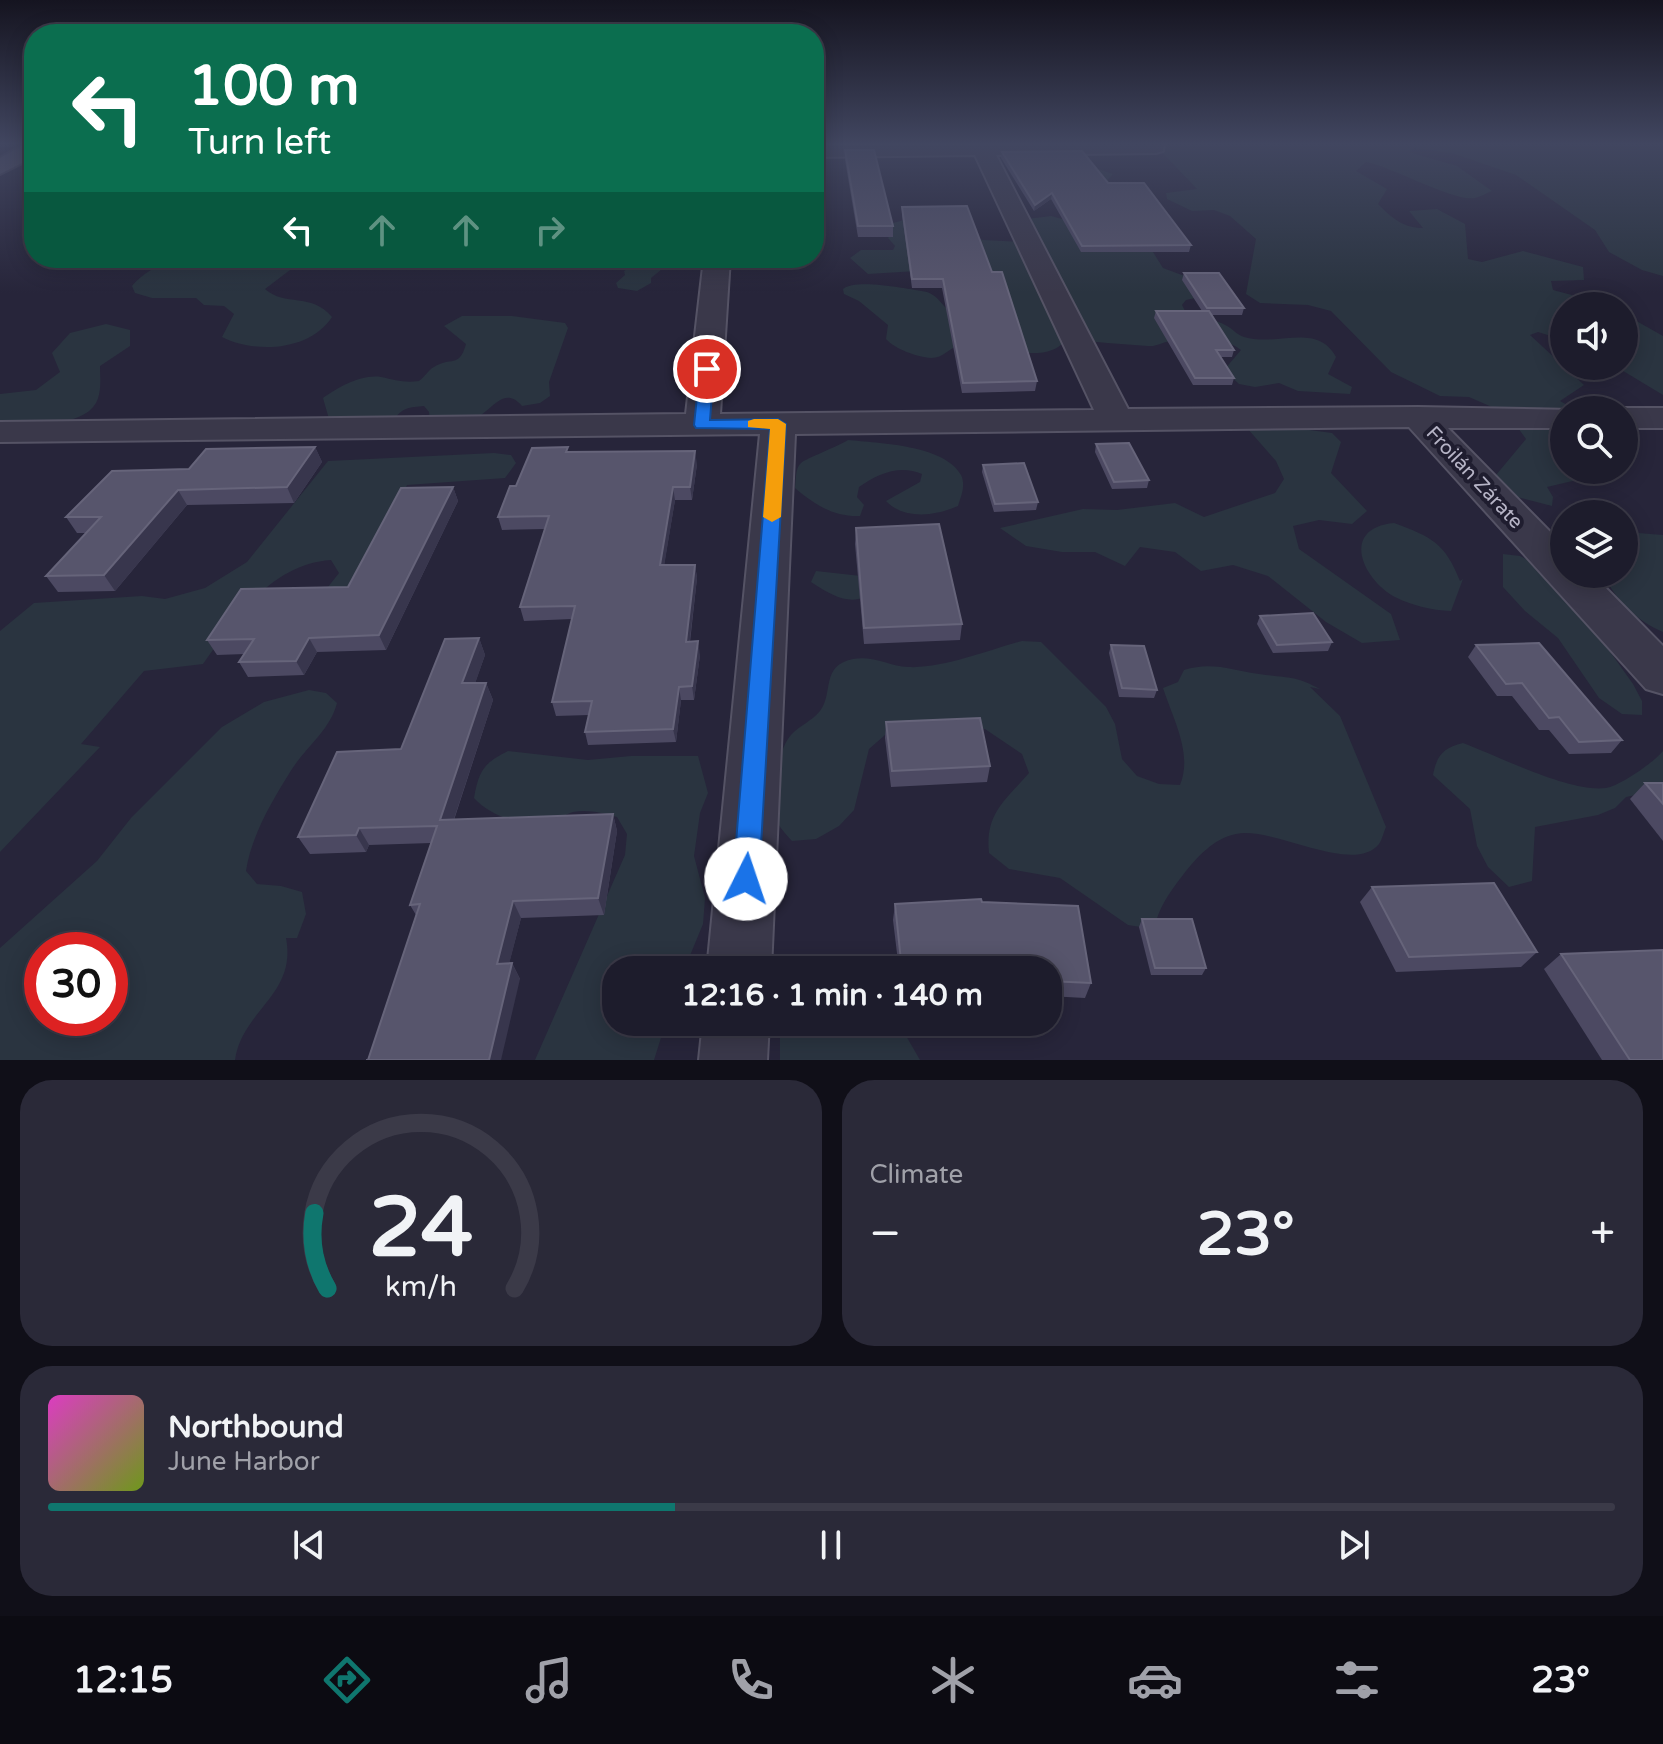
<!DOCTYPE html>
<meta charset="utf-8">
<style>
body{margin:0;font-family:"Varela Round",sans-serif;background:#2a2938;color:#f1f3f6;height:100vh;display:flex;flex-direction:column;font-size:30px;white-space:nowrap}
*{box-sizing:border-box;margin:0}
p{font-size:26px;color:#a0a1a9}
.icon{flex:none;width:44px;height:44px;fill:none;stroke:currentColor;stroke-width:2;stroke-linecap:round;stroke-linejoin:round}
.map{position:relative;height:1060px;overflow:hidden}
.side{display:flex;flex-direction:column;gap:20px;padding:20px;background:#100f18;flex:1}
.side>*{flex:none}
.banner{position:absolute;left:24px;top:24px;width:800px;height:244px;border-radius:32px;box-shadow:0 4px 20px #0003,0 0 0 2px #3b3a48;background:#0b6e4f;color:#fff;overflow:hidden}
.controls{position:absolute;left:1550px;top:292px;display:grid;gap:16px}
.controls a{display:grid;place-items:center;width:88px;height:88px;border-radius:50%;background:#1d1c2c;box-shadow:0 4px 20px #0003,0 0 0 2px #3b3a48;font-size:40px}
.speed{position:absolute;left:24px;top:932px;display:flex;gap:16px;font-size:40px;font-weight:700;text-align:center}
.speed>*{display:grid;place-content:center;width:104px;height:104px;border-radius:50%;background:#1d1c2c;box-shadow:0 4px 20px #0003,0 0 0 2px #3b3a48;line-height:1}
.speed .limit{border:12px solid #d22;background:#fff;color:#111}
.pin{position:absolute;display:grid;place-items:center;width:68px;height:68px;color:#fff;margin:-34px;border:4px solid #fff;border-radius:50%;box-shadow:0 2px 8px #0007}
.me{position:absolute;width:88px;margin:-44px;rotate:4deg;stroke-linejoin:round;filter:drop-shadow(0 0 6px #0008)}
.turn{display:flex;align-items:center;gap:28px;height:168px;padding:0 32px;font-size:36px}
.turn .icon{width:104px;height:104px;stroke-width:2.5}
.turn b{display:block;font-size:56px;line-height:68px}
.lanes{display:flex;align-items:center;height:76px;padding:0 32px;background:#0003;justify-content:center;gap:40px;direction:ltr}
.lanes .off{opacity:.35}
.big{font-size:60px;font-weight:700;line-height:1.1}
.side .tile{flex:1;display:flex;flex-direction:column;justify-content:center;gap:12px;min-width:0;padding:0 28px;border-radius:32px;background:#2a2938}
.side .dial{align-items:center;gap:0}
.dial svg{height:208px;overflow:visible;fill:none;stroke:#3b3a48;stroke-width:7;stroke-linecap:round;text-anchor:middle}
.dial text{fill:#f1f3f6;stroke:none}
.song{display:flex;align-items:center;gap:24px}
.cover{width:96px;height:96px;border-radius:12px;background:linear-gradient(135deg,hsl(310 70% 55%),hsl(80 70% 35%))}
.played{height:8px;border-radius:4px;background:linear-gradient(90deg,#0f766e 40%,#3b3a48 40%)}
.keys{display:flex;justify-content:space-around;direction:ltr}
.heat{display:flex;justify-content:space-between;align-items:center;font-size:44px;direction:ltr}
.side .tiles{flex:1;display:grid;gap:20px;grid-template-columns:1fr 1fr}
.tile:last-child{grid-column:span 2}
.trip{position:absolute;left:602px;top:956px;width:460px;height:80px;border-radius:32px;background:#1d1c2c;box-shadow:0 4px 20px #0003,0 0 0 2px #3b3a48;font-weight:700;line-height:80px;text-align:center}
.menu{display:flex;height:128px;justify-content:space-around;align-items:center;background:#0c0b12;color:#a0a1a9}
.menu .icon{width:56px;height:56px}
.menu .active{color:#0f766e}
.menu b{font-size:36px;color:#f1f3f6}
.map>svg:first-child{display:block}
.green{fill:#2a3440;fill-rule:evenodd}
.lines{fill:none;stroke-linecap:round;stroke-linejoin:round}
.minor-casing{stroke:#555365;stroke-width:4}
.primary-casing{stroke:#434153;stroke-width:4}
.minor{fill:#3a384a;fill-rule:evenodd}
.primary{fill:#58566a;fill-rule:evenodd}
.wall{fill:#4c4962}
.shaded-wall{fill:#38364d}
.building{fill:#57556c;stroke:#66647a;stroke-width:2}
.route{fill:#1a73e8;stroke:#114b97;stroke-width:2}
.slow{fill:#f59e0b}
.labels{text-anchor:middle;stroke-width:8;stroke-linejoin:round;paint-order:stroke}
.street-label{font-size:20px;fill:#b6b4c6;stroke:#1f1d2f}
</style>
<div class="map">
<svg width="1663" height="1060" viewBox="0 0 1663 1060">
<rect width="100%" height="100%" fill="#27253a"/>
<g class="green">
<path d="M1154 144H1663V276L1642 270 1609 252 1595 230 1516 175 1452 153 1414 148 1409 152 1457 166 1492 191C1487 193 1480 197 1475 198 1453 202 1393 167 1366 162L1356 171 1387 189 1378 204C1392 218 1403 228 1423 228L1409 211 1437 209 1465 224 1468 259 1482 262 1523 251 1583 267 1584 280 1551 281 1553 290 1613 306H1564V340L1538 332 1530 335 1584 385 1560 401 1576 410H1564V470H1619L1547 487 1553 497 1552 506 1513 496 1496 475 1526 439 1508 414 1469 397 1440 396 1391 372 1331 311 1308 305 1260 303 1246 294 1256 239 1230 216 1214 210 1192 211 1167 199 1166 193 1197 189Z"/>
<path d="M1095 168 1113 174 1108 180 1163 268 1190 278 1195 298 1186 300 1182 305 1185 311C1199 316 1215 319 1227 326 1233 329 1237 335 1244 337 1278 347 1317 322 1336 357L1328 374 1352 387 1350 394 1298 391 1279 383 1255 387 1239 384 1224 370 1241 350C1226 337 1192 339 1173 341 1164 341 1157 347 1148 346 1121 344 1094 342 1066 339 1047 369 987 341 959 346 948 348 944 358 931 358 917 357 895 349 886 339L888 325 859 301 844 294 843 289C856 278 909 289 927 292 941 297 942 309 956 314L933 270 868 274 850 258 861 250H893L895 246 888 238 892 234 893 223 908 219 983 240 1023 242 1027 219 1051 216 1077 223Z"/>
<path d="M212 258 229 267 277 265 290 270 265 289C285 307 311 292 332 317 310 351 255 354 222 337L234 314 224 306 204 305 196 298H152L135 293 132 286C152 262 182 258 212 258Z"/>
<polygon points="645,260 655,261 662,269 651,278 651,283 637,291 618,288 616,283 625,275 624,271"/>
<polygon points="1624,314 1663,336 1663,395 1615,366 1624,366"/>
<path d="M462 316H512L565 323 568 328 549 382 550 396 540 403 522 406C503 384 491 413 475 418 461 423 444 424 430 427L429 412 424 406C410 407 400 408 394 421L329 419 323 398C339 387 361 374 381 377 395 380 404 383 419 381 425 377 428 370 434 367 451 356 459 369 466 344L444 326Z"/>
<path d="M106 324 130 330V346L100 366C100 378 102 392 96 403 82 428 25 425 0 428V394L36 390 60 372 52 353 70 333Z"/>
<polygon points="1272,425 1332,433 1341,442 1331,473 1367,511 1352,524 1319,520 1293,526 1299,549 1391,614 1400,640 1362,643 1326,622 1268,576 1233,565 1201,571 1175,552 1140,547 1125,566 1095,552 1062,552 1026,546 1000,528 1083,509 1117,510 1175,503 1204,517 1275,493 1284,479 1276,461 1247,428"/>
<path d="M848 440C878 443 945 445 961 475 966 485 961 496 958 506 936 516 904 520 886 501L920 482 922 474C900 464 877 474 859 487L857 497 864 505 860 516C834 517 815 505 795 488 796 480 795 468 801 463 805 459 839 446 848 440Z"/>
<path d="M494 453 511 455 516 463 505 478 407 485 359 594 324 592 339 573 331 560C271 564 235 619 203 664L144 671 81 744 100 747 0 852V631L34 603 142 596 165 599 205 588 247 562 328 461Z"/>
<path d="M1394 523C1432 537 1445 543 1460 581L1463 579 1451 611C1431 610 1413 606 1395 597 1362 579 1340 528 1394 523Z"/>
<path d="M1638 533 1663 535V632C1634 619 1617 601 1603 574H1624V538Z"/>
<polygon points="1503,554 1520,556 1538,565 1601,639 1633,684 1642,701 1642,715 1622,714 1599,698 1558,638 1525,611 1503,587"/>
<path d="M816 571 888 579C862 609 842 603 811 582Z"/>
<path d="M1022 641 1041 642 1106 707 1115 724 1122 759 1137 776 1159 784 1180 785C1193 754 1173 719 1163 688L1178 682 1184 670C1211 661 1232 670 1259 674 1285 678 1295 675 1320 689L1310 687 1340 716 1386 827C1384 831 1382 840 1379 844 1353 876 1273 826 1236 834 1214 838 1196 858 1183 875 1169 893 1159 907 1154 929L1128 925 1060 878 1009 869 989 853C985 813 1005 801 1029 773L1022 754 985 729 923 720 885 735 869 749 854 810 839 826 816 839 792 841C783 831 772 819 771 805 769 789 780 747 791 735 799 726 812 721 820 711 834 693 820 666 853 659 872 655 890 666 908 667 942 669 989 650 1022 641Z"/>
<path d="M309 690 326 693 337 703C330 730 307 746 292 769 273 799 251 836 246 871L257 884 281 886 302 892 306 914 297 938H286C297 995 242 1010 235 1060H0V948L97 861 131 818 222 727 264 702ZM42 950H110V1018H42Z"/>
<path d="M1463 743C1498 756 1570 793 1606 788 1620 786 1654 762 1663 751V789L1626 797 1615 808 1598 815 1535 827 1532 881 1509 887 1488 867 1477 846 1470 809 1433 775C1437 755 1443 748 1463 743Z"/>
<path d="M508 751 588 760 631 756H698L708 793 700 813 694 856 705 898 703 924 684 970H616V1022H666L654 1060H535L625 855 627 834 617 817C603 813 588 809 573 812 565 814 558 821 549 822 524 827 491 817 474 798 479 770 484 763 508 751Z"/>
<polygon points="780,1022 898,1022 920,1060 780,1060"/>
</g>
<g class="lines">
<g class="minor-casing">
<g id="minor">
<polygon points="1164,144 1163,151 1156,153 996,155 1128,409 1418,407 1573,410 1564,410 1564,428 1448,428 1564,546 1564,574 1592,574 1663,646 1663,694 1646,689 1409,427 795,434 771,970 707,970 760,434 0,442 0,422 686,414 704,258 730,258 720,414 1094,410 975,155 814,157 814,145"/>
<polygon points="1624,408 1663,408 1663,428 1624,428 1624,410 1615,410"/>
<polygon points="703,1022 769,1022 767,1060 699,1060"/>
</g>
</g>
<g class="primary-casing">
<polygon id="primary" points="25,144 34,144 34,157 0,174 0,158"/>
</g>
<use href="#minor" class="minor"/>
<use href="#primary" class="primary"/>
</g>
<g class="wall">
<polygon points="845,150 893,226 893,237 858,237 845,160"/>
<polygon points="1002,152 1108,183 1191,245 1189,252 1081,252 1051,199 1034,211 1001,158"/>
<polygon points="902,207 992,272 1037,381 1035,391 962,393 942,288 912,288 902,215"/>
<polygon points="1184,273 1244,308 1242,315 1212,315 1234,350 1232,357 1220,357 1234,378 1232,385 1193,385 1154,318 1156,311 1202,311 1182,280"/>
<polygon points="1096,444 1149,480 1147,488 1112,489 1095,452"/>
<polygon points="315,447 322,462 294,503 187,505 115,591 58,592 46,576 86,533 77,533 66,517 189,469"/>
<polygon points="569,452 697,464 692,500 675,500 664,565 695,565 697,578 690,642 700,655 694,700 681,700 676,742 588,745 585,732 589,715 556,716 552,702 572,619 524,621 520,607 545,529 502,530 498,517 516,486"/>
<polygon points="983,465 1038,502 1036,510 994,512 982,472"/>
<polygon points="453,487 458,501 386,650 317,652 304,675 248,677 239,662 245,654 217,655 207,640 348,587"/>
<polygon points="856,528 962,624 960,640 864,644 855,544"/>
<polygon points="1260,616 1332,642 1328,651 1273,653 1257,624"/>
<polygon points="479,638 485,655 475,683 486,683 493,700 454,820 613,814 617,831 604,915 521,918 509,963 512,963 520,979 368,1060 416,915 410,905 431,843 369,845 366,852 310,854 298,837 401,749"/>
<polygon points="1111,645 1157,690 1154,698 1119,697 1109,653"/>
<polygon points="1476,645 1622,740 1611,753 1569,754 1549,730 1539,730 1512,696 1497,696 1468,657"/>
<polygon points="886,722 990,766 987,782 891,787 885,738"/>
<polygon points="1645,783 1663,783 1663,841 1630,799"/>
<polygon points="1372,887 1537,952 1521,967 1396,972 1360,902"/>
<polygon points="982,902 1091,983 1085,998 1048,996 1048,970 899,970 893,920 895,904"/>
<polygon points="1142,919 1206,968 1202,975 1151,975 1139,927"/>
<polygon points="1561,954 1663,1060 1602,1060 1544,969"/>
<polygon points="905,1022 1000,1022 999,1027 906,1033"/>
</g>
<g class="shaded-wall">
<polygon points="1052,193 1051,199 1034,211 1035,205"/>
<polygon points="315,447 322,462 294,503 287,487"/>
<polygon points="695,451 697,464 692,500 690,487"/>
<polygon points="453,487 458,501 386,650 379,635"/>
<polygon points="673,487 675,500 662,579 660,565"/>
<polygon points="178,490 187,505 115,591 104,575"/>
<polygon points="695,565 697,578 688,655 686,642"/>
<polygon points="309,638 317,652 304,675 296,661"/>
<polygon points="479,638 485,655 469,701 462,683"/>
<polygon points="698,641 700,655 694,700 692,686"/>
<polygon points="486,683 493,700 448,837 440,820"/>
<polygon points="679,687 681,700 676,742 673,729"/>
<polygon points="613,814 617,831 604,915 598,898"/>
<polygon points="359,828 369,845 366,852 356,835"/>
<polygon points="513,901 521,918 505,980 497,964"/>
<polygon points="512,963 520,979 501,1060 489,1060"/>
</g>
<g class="building">
<polygon points="845,150 874,150 893,226 858,226"/>
<polygon points="1082,151 1108,183 1144,183 1191,245 1082,246 1052,193 1035,205 1002,152"/>
<polygon points="967,206 992,272 1002,272 1037,381 963,383 943,279 912,279 902,207"/>
<polygon points="1184,273 1219,273 1244,308 1207,308"/>
<polygon points="1156,311 1209,311 1234,350 1216,350 1234,378 1195,378"/>
<polygon points="1129,443 1149,480 1114,482 1096,444"/>
<polygon points="315,447 287,487 178,490 104,575 46,576 101,517 66,517 112,471 189,469 206,449"/>
<polygon points="568,447 566,452 695,451 690,487 673,487 660,565 695,565 686,642 698,641 692,686 679,687 673,729 585,732 592,701 552,702 575,606 520,607 549,516 498,517 510,486 516,486 532,448"/>
<polygon points="1024,463 1038,502 995,504 983,465"/>
<polygon points="453,487 379,635 309,638 296,661 239,662 254,639 207,640 241,589 348,587 401,488"/>
<polygon points="939,524 962,624 864,628 856,528"/>
<polygon points="1313,613 1332,642 1277,645 1260,616"/>
<polygon points="479,638 462,683 486,683 440,820 613,814 598,898 513,901 497,964 512,963 489,1060 366,1060 368,1060 420,904 410,905 437,826 359,828 356,835 298,837 337,752 401,749 445,639"/>
<polygon points="1539,643 1622,740 1579,742 1559,717 1549,718 1522,683 1506,684 1476,645"/>
<polygon points="1111,645 1144,646 1157,690 1122,688"/>
<polygon points="980,718 990,766 892,771 886,722"/>
<polygon points="1645,783 1663,783 1663,804"/>
<polygon points="1494,883 1537,952 1409,957 1372,887"/>
<polygon points="981,899 982,902 1078,906 1091,983 1048,981 1048,970 902,970 895,904"/>
<polygon points="1142,919 1192,919 1206,968 1155,968"/>
<polygon points="1663,950 1663,1060 1630,1060 1561,954"/>
</g>
<linearGradient id="sky" x2="0" y2="1"><stop stop-color="#151420"/><stop offset="0.49" stop-color="#414660"/><stop offset="1" stop-color="#414660" stop-opacity="0"/></linearGradient>
<rect width="1663" height="293" fill="url(#sky)"/>
<polygon class="route" points="707,365 714,369 710,420 778,419 786,424 759,879 755,888 746,891 736,888 733,879 770,429 696,428 694,425 700,369"/>
<polygon class="slow" points="754,419 778,419 786,424 781,517 772,522 763,517 770,429 748,427 748,421"/>
<g class="labels">
<g class="street-label">
<text transform="translate(1475 477) rotate(47)" y="7">Froilán Zárate</text>
</g>
</g>
</svg>
<div class="controls">
<a><svg class="icon" aria-label="sound" viewBox="0 0 24 24"><path d="M4 9h4l5-4v14l-5-4H4zM17 9q2 3 0 6"/></svg></a>
<a><svg class="icon" aria-label="search" viewBox="0 0 24 24"><circle cx="10" cy="10" r="6"/><path d="M15 15l6 6"/></svg></a>
<a><svg class="icon" aria-label="layers" viewBox="0 0 24 24"><path d="M12 4l9 5-9 5-9-5zM3 14l9 5 9-5"/></svg></a>
</div>
<div class="speed"><div class="limit">30</div></div>
<div class="pin" style="left:707px;top:369px;background:#d93025"><svg class="icon" aria-label="arrive" viewBox="0 0 24 24"><path d="M6 21V4h12l-3 4 3 4H6"/></svg></div>
<svg class="me" style="left:746px;top:879px" viewBox="-20 -20 40 40"><circle r="19" fill="#fff"/><path d="M0-13L10 11 0 6-10 11z" fill="#1a73e8"/></svg>
<div class="trip">12:16 · 1 min · 140 m</div>
<div class="banner">
<div class="turn"><svg class="icon" aria-label="left" viewBox="0 0 24 24"><path d="M17 20v-9H6M10 6l-5 5 5 5"/></svg><div><b>100 m</b>Turn left</div></div>
<div class="lanes"><svg class="icon" aria-label="left" viewBox="0 0 24 24"><path d="M17 20v-9H6M10 6l-5 5 5 5"/></svg><svg class="icon off" aria-label="ahead" viewBox="0 0 24 24"><path d="M12 20V5M6 11l6-6 6 6"/></svg><svg class="icon off" aria-label="ahead" viewBox="0 0 24 24"><path d="M12 20V5M6 11l6-6 6 6"/></svg><svg class="icon off" aria-label="right" viewBox="0 0 24 24"><path d="M7 20v-9h11M14 6l5 5-5 5"/></svg></div>
</div>
</div>
<section class="side">
<div class="tiles">
<div class="tile dial"><svg viewBox="0 0 100 80">
<path d="M14 69A42 42 0 1 1 86 69"/>
<path d="M14 69A42 42 0 0 1 9 40" stroke="#0f766e"/>
<text x="50" y="56" font-size="32" font-weight="700">24</text>
<text x="50" y="72" font-size="11">km/h</text>
</svg></div>
<div class="tile"><p>Climate</p>
<div class="heat"><a>−</a><b class="big">23°</b><a>+</a></div>
</div>
<div class="tile">
<div class="song"><i class="cover"></i><div><b>Northbound</b><p>June Harbor</p></div></div>
<div class="played"></div>
<div class="keys"><svg class="icon" aria-label="previous" viewBox="0 0 24 24"><path d="M18 5L8 12l10 7zM5 5v14"/></svg><svg class="icon" aria-label="pause" viewBox="0 0 24 24"><path d="M8 5v14M16 5v14"/></svg><svg class="icon" aria-label="next" viewBox="0 0 24 24"><path d="M6 5l10 7-10 7zM19 5v14"/></svg></div>
</div>
</div>
</section>
<nav class="menu">
<b>12:15</b>
<svg class="icon active" aria-label="directions" viewBox="0 0 24 24"><path d="M12 3l9 9-9 9-9-9zM9 14v-3h6M13 9l2 2-2 2"/></svg>
<svg class="icon" aria-label="music" viewBox="0 0 24 24"><path d="M9 18V5l10-2v13"/><circle cx="6" cy="18" r="3"/><circle cx="16" cy="16" r="3"/></svg>
<svg class="icon" aria-label="phone" viewBox="0 0 24 24"><path d="M5 4h4l2 5-3 2q2 4 5 5l2-3 5 2v4C11 20 4 13 5 4z"/></svg>
<svg class="icon" aria-label="climate" viewBox="0 0 24 24"><path d="M12 3v18M4 7l16 10M4 17L20 7"/></svg>
<svg class="icon" aria-label="car" viewBox="0 0 24 24"><path d="M5 17H2v-5l4-1 3-4h7l3 4 3 1v5h-3M9 17h6M6 11h13"/><circle cx="7" cy="17" r="2"/><circle cx="17" cy="17" r="2"/></svg>
<svg class="icon" aria-label="filters" viewBox="0 0 24 24"><path d="M4 7h16M4 17h16"/><circle cx="9" cy="7" r="2"/><circle cx="15" cy="17" r="2"/></svg>
<b>23°</b>
</nav>
